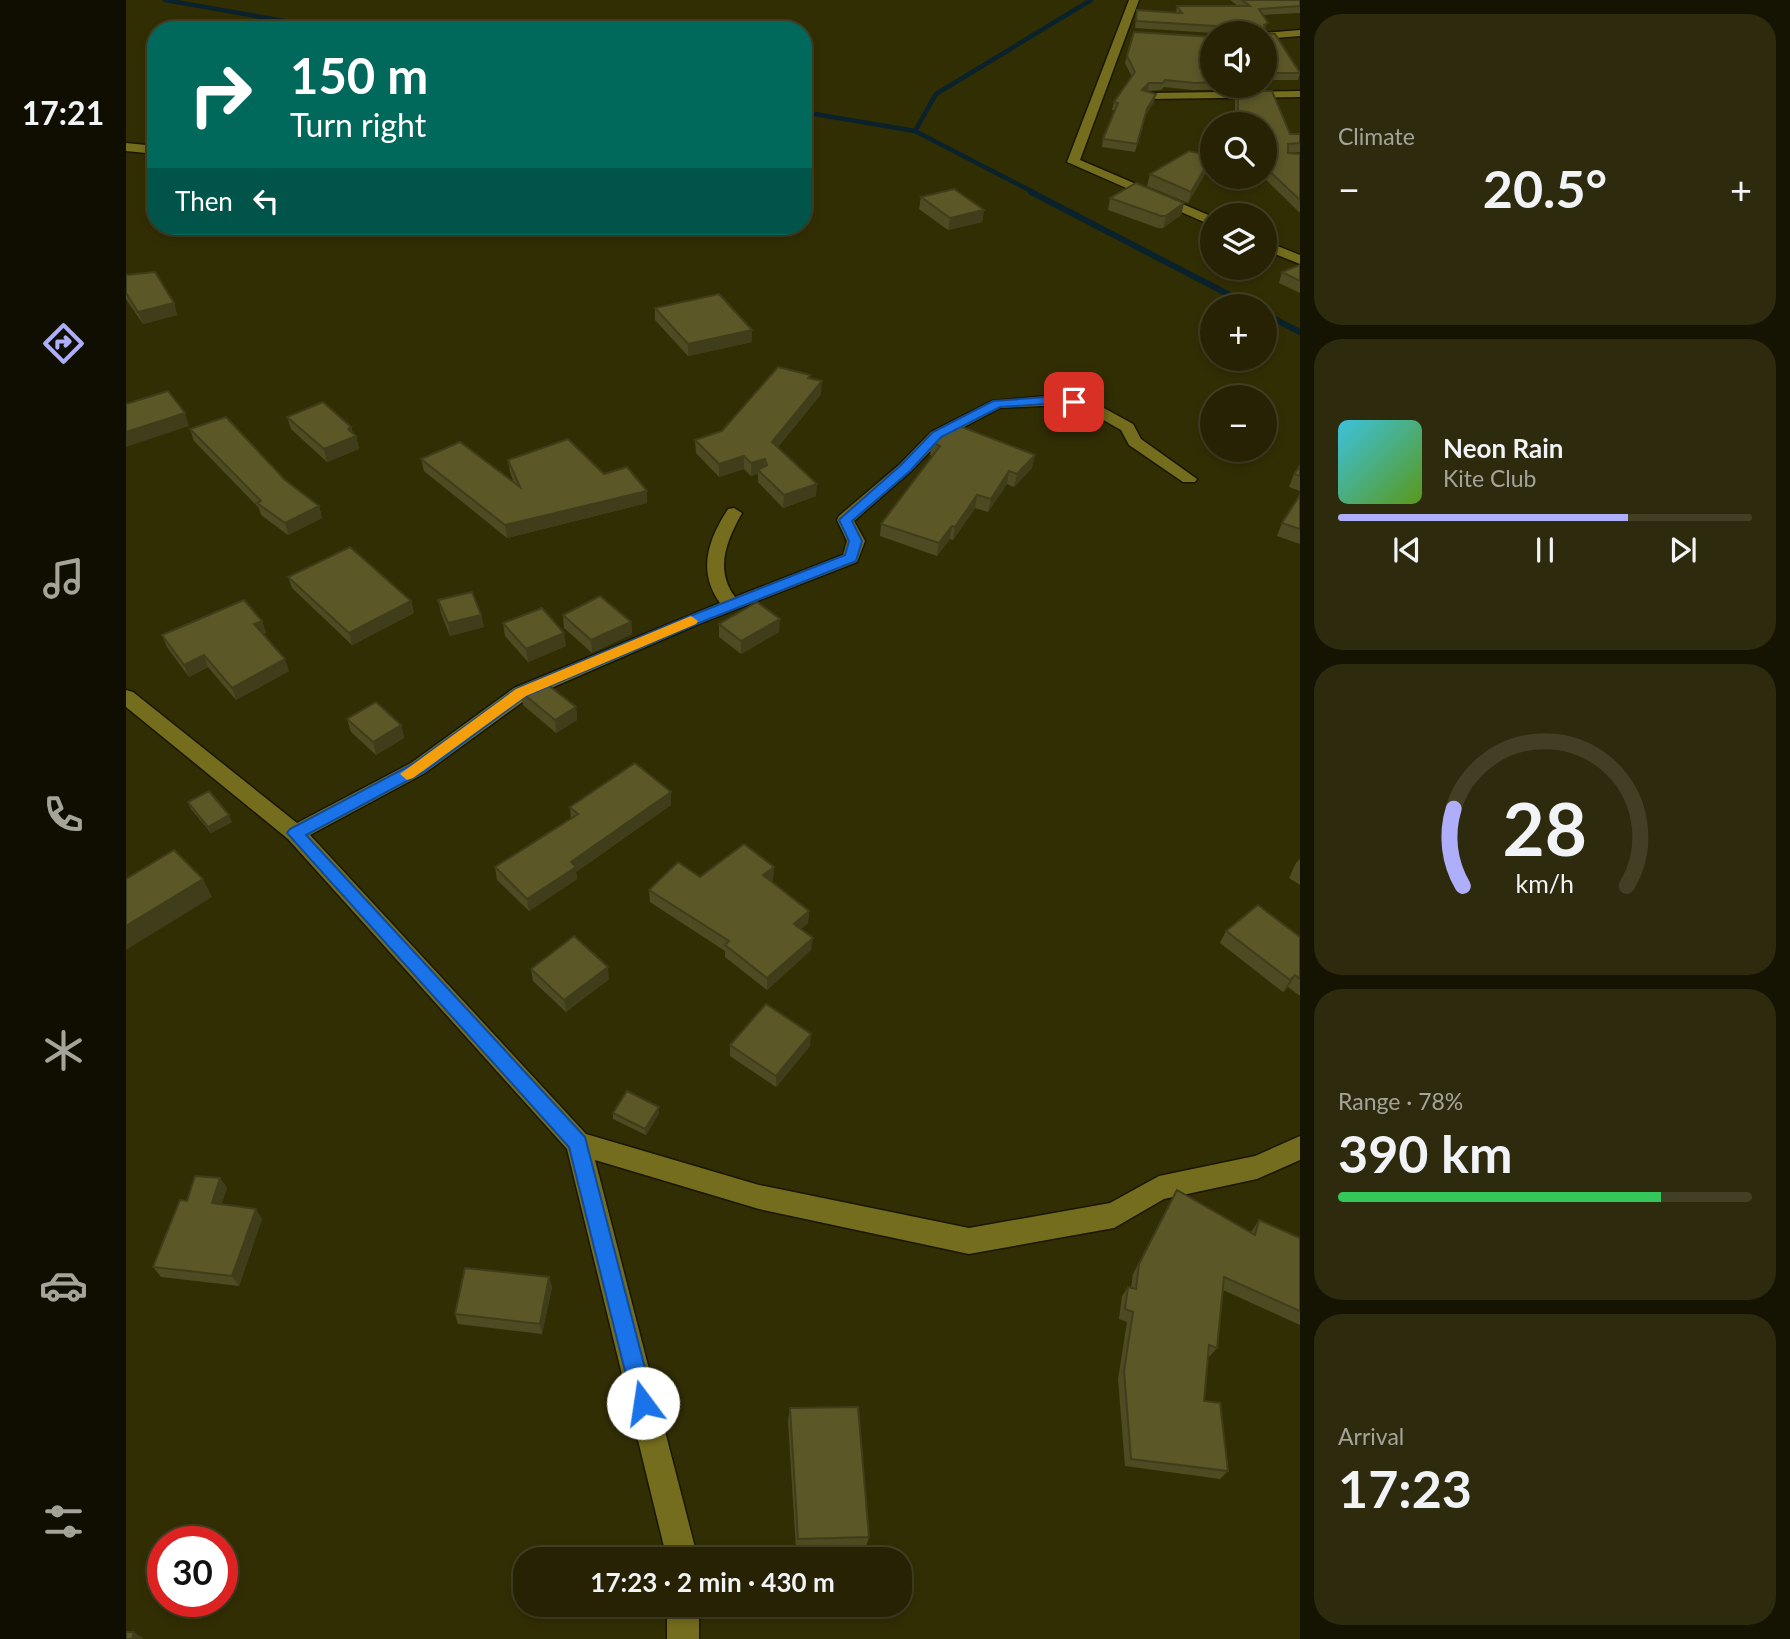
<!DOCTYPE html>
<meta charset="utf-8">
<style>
body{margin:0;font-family:Lato,sans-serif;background:#2e2a0d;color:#f1f3f6;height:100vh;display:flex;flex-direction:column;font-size:26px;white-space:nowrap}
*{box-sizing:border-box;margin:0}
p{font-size:23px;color:#a4a49a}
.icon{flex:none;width:38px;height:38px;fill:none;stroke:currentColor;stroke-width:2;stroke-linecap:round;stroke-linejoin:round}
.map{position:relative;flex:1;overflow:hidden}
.drawer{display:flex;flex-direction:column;gap:14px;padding:14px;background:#151302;width:490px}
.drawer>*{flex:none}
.guide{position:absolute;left:21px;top:21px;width:665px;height:214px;border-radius:28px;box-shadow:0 4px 10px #0003,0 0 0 2px #423f25;background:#00695c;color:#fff;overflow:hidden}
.fabs{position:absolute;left:1074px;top:21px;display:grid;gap:14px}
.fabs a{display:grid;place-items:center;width:77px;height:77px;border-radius:50%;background:#262203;box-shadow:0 4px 10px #0003,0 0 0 2px #423f25;font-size:35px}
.speed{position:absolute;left:21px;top:1526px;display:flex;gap:14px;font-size:35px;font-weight:700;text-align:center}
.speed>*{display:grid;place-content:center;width:91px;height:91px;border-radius:50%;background:#262203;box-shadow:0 4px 10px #0003,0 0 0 2px #423f25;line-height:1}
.speed .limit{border:10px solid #d22;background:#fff;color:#111}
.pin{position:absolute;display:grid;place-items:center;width:60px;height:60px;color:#fff;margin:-30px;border-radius:14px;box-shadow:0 4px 10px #0006}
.me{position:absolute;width:77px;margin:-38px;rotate:346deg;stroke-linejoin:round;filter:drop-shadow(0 0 5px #0008)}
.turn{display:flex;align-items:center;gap:24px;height:147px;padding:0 28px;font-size:32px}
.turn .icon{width:91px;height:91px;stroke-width:2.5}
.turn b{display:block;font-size:49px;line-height:60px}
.then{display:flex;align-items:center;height:66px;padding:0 28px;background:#0003;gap:14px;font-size:26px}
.big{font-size:52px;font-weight:700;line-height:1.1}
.drawer .card{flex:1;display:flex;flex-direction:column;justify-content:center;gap:10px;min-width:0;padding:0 24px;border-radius:28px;background:#2e2a0d}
.drawer .dial{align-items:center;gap:0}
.dial svg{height:182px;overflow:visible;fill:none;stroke:#423f25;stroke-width:7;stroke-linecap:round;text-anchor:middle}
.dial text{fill:#f1f3f6;stroke:none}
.song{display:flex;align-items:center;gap:21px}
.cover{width:84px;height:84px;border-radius:10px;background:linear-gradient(135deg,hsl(190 70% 55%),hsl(90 70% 35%))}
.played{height:7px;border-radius:4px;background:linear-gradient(90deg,#afaefa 70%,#423f25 70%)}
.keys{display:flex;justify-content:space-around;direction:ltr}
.heat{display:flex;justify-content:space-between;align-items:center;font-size:38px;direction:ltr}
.charge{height:10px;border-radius:5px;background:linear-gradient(90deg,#34c759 78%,#423f25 0)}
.trip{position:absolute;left:387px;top:1547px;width:399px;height:70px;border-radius:28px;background:#262203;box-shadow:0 4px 10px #0003,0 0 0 2px #423f25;font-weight:700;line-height:70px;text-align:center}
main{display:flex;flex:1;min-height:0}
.tab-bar{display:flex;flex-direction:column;width:126px;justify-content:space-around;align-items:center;background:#0f0e01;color:#a4a49a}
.tab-bar .icon{width:49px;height:49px}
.tab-bar .on{color:#afaefa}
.tab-bar b{font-size:32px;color:#f1f3f6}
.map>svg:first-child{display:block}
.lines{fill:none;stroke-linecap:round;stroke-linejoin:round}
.stream-far1{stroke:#0a222b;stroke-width:4.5}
.stream{stroke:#0a222b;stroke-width:6}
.street-casing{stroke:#191601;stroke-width:3}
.street{fill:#746d1d;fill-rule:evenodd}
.wall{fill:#4e4b22}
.shaded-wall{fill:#403d1b}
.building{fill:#5b5727;stroke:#403d1b;stroke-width:2}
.route{fill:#1a73e8;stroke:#114b97;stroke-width:2}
.slow{fill:#f59e0b}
</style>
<main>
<nav class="tab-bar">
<b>17:21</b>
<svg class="icon on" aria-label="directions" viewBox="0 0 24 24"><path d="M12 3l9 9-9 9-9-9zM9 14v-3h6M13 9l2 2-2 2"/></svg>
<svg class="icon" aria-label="music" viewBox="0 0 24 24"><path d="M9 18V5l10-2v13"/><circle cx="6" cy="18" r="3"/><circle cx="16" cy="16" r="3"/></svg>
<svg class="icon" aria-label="phone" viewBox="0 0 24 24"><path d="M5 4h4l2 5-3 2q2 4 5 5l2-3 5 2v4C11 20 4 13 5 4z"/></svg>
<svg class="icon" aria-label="climate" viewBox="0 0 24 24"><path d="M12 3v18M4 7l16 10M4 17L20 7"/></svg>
<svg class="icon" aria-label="car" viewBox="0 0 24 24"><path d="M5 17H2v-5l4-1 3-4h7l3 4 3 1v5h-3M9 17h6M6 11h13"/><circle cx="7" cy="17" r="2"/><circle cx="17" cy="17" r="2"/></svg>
<svg class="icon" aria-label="filters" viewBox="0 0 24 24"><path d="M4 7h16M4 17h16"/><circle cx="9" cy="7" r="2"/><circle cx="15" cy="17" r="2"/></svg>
</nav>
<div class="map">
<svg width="1174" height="1639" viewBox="0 0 1174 1639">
<rect width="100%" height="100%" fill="#322e04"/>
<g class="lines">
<g class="stream-far1">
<polyline points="39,0 209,30"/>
<polyline points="677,112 789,131 909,193"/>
<polyline points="789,131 810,94 965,0"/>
</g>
<g class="stream">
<polyline points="905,192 1125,306"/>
<polyline points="1139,314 1174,332"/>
</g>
<g class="street-casing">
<g id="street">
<polygon points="1003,0 1013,0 954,160 1087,217 1087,226 941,162"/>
<polygon points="1174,30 1174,36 1139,39 1138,33"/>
<polygon points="1174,91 1174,97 1023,99 1017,96 1023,93"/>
<polygon points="0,143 30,146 30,154 0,151"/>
<polygon points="1139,241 1174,255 1174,264 1139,250"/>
<path d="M934 395 967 402 1007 424 1015 439 1071 479 1069 482H1057L1003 445 995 430 958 409 934 405 874 408 817 438 785 471 728 521 739 541 731 562 575 623 402 698 299 773 184 835 460 1134 633 1185 843 1228 984 1203 1033 1176 1129 1156 1174 1136V1160L1131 1179 1038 1199 988 1228 843 1254 633 1209 469 1160 572 1559H541L441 1149 162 839 0 707V690L7 692 171 823 285 763 388 688 594 603C571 571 582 540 602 509L608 508 616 513C601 540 588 569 609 597L717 555 721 541 711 520 713 516 773 465 805 432 866 401Z"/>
<rect x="541" y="1605" width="32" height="34"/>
</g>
</g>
<use href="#street" class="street"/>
</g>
<g class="wall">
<polygon points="1104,0 1174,0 1174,13 1137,15 1140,30 1139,31 1139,33 1087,33 1009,28 1011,10 1050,13 1051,6 1112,6"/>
<polygon points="1139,33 1174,73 1172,80 1140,80 1141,82 1139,89 1067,90 1038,87 1035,90 1022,91 1021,91 1028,102 1019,116 1009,152 976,147 977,139 989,110 986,110 988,102 1006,77 999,63 1001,56 1087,37 1087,86 1139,86"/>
<polygon points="1112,91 1164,134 1174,134 1174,152 1162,153 1174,154 1174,211 1173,212 1137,177 1139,177 1139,124 1109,124 1109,100"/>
<polygon points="1083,167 1062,203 1021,186 1024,174"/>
<polygon points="795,197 858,210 856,222 822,230 793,209"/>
<polygon points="984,198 1058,203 1055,215 1037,228 1032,228 982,210"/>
<polygon points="1174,265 1174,293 1153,283 1156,272"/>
<polygon points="0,275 48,303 51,315 17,324 0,299"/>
<polygon points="529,308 626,342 562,356 529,320"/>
<polygon points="684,375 684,378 695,394 652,447 690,496 657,508 632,482 632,474 625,476 618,469 593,477 570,453 569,440 596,431"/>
<polygon points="161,417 225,427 227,433 230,436 233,449 201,462 165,429"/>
<polygon points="64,429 159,480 193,506 196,518 162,535 135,515 133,508 68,441"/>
<polygon points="806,442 906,468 888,487 881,484 862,512 849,508 827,540 824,539 811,556 754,536 755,524 806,456 804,455"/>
<polygon points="295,459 388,483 384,472 382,460 478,474 521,503 381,538 298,471"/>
<polygon points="1174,466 1174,491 1163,487 1168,474"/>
<polygon points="1174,495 1174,544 1151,536 1156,523"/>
<polygon points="162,577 285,601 288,613 226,645 166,588"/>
<polygon points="312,600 355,615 358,627 324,636 315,613"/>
<polygon points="437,615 505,622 506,634 466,653 438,628"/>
<polygon points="136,621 140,633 137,634 163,671 110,700 82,667 63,677 41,647 36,635"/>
<polygon points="377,623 440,646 402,662 379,636"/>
<polygon points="593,624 653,632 615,654 593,637"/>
<polygon points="395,692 450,707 451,720 430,733 397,705"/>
<polygon points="221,719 275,725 278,738 250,755 225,732"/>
<polygon points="62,802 106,822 85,833 65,809"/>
<polygon points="545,805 450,872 451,879 403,911 371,880 369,867 445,819 444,807"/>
<polygon points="1174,859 1174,885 1163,878 1170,863"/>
<polygon points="648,867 647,880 645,881 683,911 682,923 675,929 685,950 641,990 599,957 599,951 524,902 523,890 574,877"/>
<polygon points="1100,931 1174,937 1174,996 1162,987 1157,992 1094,943"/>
<polygon points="405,969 483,979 440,1012 407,981"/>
<polygon points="604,1045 684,1046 650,1087 604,1056"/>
<polygon points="487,1113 533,1113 520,1135 487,1119"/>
<polygon points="94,1178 101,1188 95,1205 136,1219 113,1286 35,1277 27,1267 61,1201"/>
<polygon points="1051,1190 1125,1232 1133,1220 1174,1238 1174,1325 1097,1290 1091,1348 1083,1357 1082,1356 1078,1401 1102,1471 1094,1479 999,1466 992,1379 1001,1322 993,1319 996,1296 1002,1287 1005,1288 1007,1274"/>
<polygon points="423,1277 426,1287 416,1334 332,1324 329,1314"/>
<polygon points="664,1408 743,1537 740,1547 670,1549 662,1421"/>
</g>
<g class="shaded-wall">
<polygon points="1023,83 1022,91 1015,97 1016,90"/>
<polygon points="1030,94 1028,102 1019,116 1009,152 1021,109"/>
<polygon points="1086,156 1083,167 1062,203 1065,192"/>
<polygon points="1058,203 1055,215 1037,228 1040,216"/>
<polygon points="858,210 856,222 822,230 824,218"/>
<polygon points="48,303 51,315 17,324 12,312"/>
<polygon points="626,330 626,342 562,356 562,344"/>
<polygon points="696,381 695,394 646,454 646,442"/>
<polygon points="59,413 63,426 0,447 0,432"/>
<polygon points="225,427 228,437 230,436 233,449 201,462 198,449 222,429"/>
<polygon points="909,455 906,468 888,487 891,474"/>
<polygon points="618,456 618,469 593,477 593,464"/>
<polygon points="639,459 638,472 632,470 632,474 625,476 625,463"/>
<polygon points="883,471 881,484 862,512 865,499"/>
<polygon points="691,484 690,496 657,508 658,495"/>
<polygon points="521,491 521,503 381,538 379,525"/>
<polygon points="851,495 849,508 827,540 829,527"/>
<polygon points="193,506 196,518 162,535 159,523"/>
<polygon points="826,526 824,539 811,556 813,543"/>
<polygon points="285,601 288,613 226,645 223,633"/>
<polygon points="355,615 358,627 324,636 322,623"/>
<polygon points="654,619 653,632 615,654 615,641"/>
<polygon points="136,621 140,633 132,636 128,624"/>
<polygon points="505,622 506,634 466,653 465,640"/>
<polygon points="438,633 440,646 402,662 400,649"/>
<polygon points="78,655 82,667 63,677 58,665"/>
<polygon points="159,659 163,671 110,700 106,688"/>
<polygon points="450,707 451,720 430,733 429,720"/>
<polygon points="275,725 278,738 250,755 247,742"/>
<polygon points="545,792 545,805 450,872 451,879 403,911 401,899 445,862"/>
<polygon points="103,815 106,822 85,833 82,827"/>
<polygon points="648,867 647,880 637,888 637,875"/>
<polygon points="77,879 86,897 0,950 0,926"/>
<polygon points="683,911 682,923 667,937 668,924"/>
<polygon points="687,938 685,950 641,990 641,978"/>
<polygon points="482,967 483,979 440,1012 438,1000"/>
<polygon points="1169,975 1162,987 1157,992 1164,980"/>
<polygon points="685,1034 684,1046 650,1087 650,1076"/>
<polygon points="533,1107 533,1113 520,1135 519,1129"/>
<polygon points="94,1178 101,1188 92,1214 86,1203"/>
<polygon points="130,1209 136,1219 113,1286 106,1276"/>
<polygon points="423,1277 426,1287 416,1334 414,1324"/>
<polygon points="8,1632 17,1638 17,1639 6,1639"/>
</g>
<g class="building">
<polygon points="1116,0 1174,0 1174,6 1133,9 1142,23 1138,25 1139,33 1091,33 1089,26 1010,21 1011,10 1056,13 1051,6 1124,6"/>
<polygon points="1008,32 1087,37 1087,82 1069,83 1039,80 1037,83 1023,83 1016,90 1030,94 1021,109 1011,144 977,139 992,103 988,102 1009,72 1001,56"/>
<polygon points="1139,33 1149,34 1174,73 1139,73"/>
<polygon points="1112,91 1146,91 1164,134 1174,134 1174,143 1162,144 1162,153 1174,154 1174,200 1139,167 1139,124 1112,124"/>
<polygon points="1063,151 1086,156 1065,192 1024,174"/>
<polygon points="1010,183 1058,203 1040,216 1035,216 984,198"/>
<polygon points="828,189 858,210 824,218 795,197"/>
<polygon points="1174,265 1174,281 1156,272"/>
<polygon points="29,272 48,303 12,312 0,293 0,275"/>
<polygon points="593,294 626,330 562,344 529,308"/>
<polygon points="652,367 684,375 682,378 696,381 646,442 691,484 658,495 632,470 641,465 639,459 625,463 618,456 593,464 569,440 596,431"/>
<polygon points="42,391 59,413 0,432 0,404"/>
<polygon points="197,402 225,427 222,429 230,436 198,449 161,417"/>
<polygon points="100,417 159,480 193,506 159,523 131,503 135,501 64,429"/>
<polygon points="828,424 909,455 891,474 883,471 865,499 851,495 829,527 826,526 813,543 755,524 814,446 806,442"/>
<polygon points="442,439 478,474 501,467 521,491 379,525 295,459 334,442 394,487 382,460"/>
<polygon points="1174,466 1174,476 1168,474"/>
<polygon points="1174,495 1174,529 1156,523"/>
<polygon points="224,547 285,601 223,633 162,577"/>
<polygon points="346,592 355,615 322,623 312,600"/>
<polygon points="474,596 505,622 465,640 437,615"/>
<polygon points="118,600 136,621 128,624 159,659 106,688 78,655 58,665 36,635"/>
<polygon points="631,602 654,619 615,641 593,624"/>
<polygon points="416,608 438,633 400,649 377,623"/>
<polygon points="417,681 450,707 429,720 395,692"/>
<polygon points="250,702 275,725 247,742 221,719"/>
<polygon points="509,763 545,792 445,862 450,867 401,899 369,867 452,814 444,807"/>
<polygon points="83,791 103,815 82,827 62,802"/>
<polygon points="618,844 648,867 637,875 683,911 668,924 687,938 641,978 599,945 603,941 523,890 552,862 574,877"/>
<polygon points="48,850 77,879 0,926 0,879"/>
<polygon points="1132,905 1174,937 1174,979 1169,975 1164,980 1100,931"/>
<polygon points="448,936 482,967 438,1000 405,969"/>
<polygon points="640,1004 685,1034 650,1076 604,1045"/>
<polygon points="501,1091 533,1107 519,1129 487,1113"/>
<polygon points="69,1176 94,1178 86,1203 130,1209 106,1276 27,1267 54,1200 61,1201"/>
<polygon points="1051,1190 1129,1235 1133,1220 1174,1238 1174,1311 1098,1277 1091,1348 1083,1345 1078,1401 1094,1403 1102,1471 1005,1459 998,1371 1007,1312 999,1309 1002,1287 1010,1289 1013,1264"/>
<polygon points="339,1268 423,1277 414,1324 329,1314"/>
<polygon points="732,1407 743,1537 672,1539 664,1408"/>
<polygon points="0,1632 8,1632 6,1639 0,1639"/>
</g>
<polygon class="route" points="934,396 954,402 948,406 934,403 874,407 815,437 784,471 726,521 736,541 730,561 573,623 400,696 298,772 180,835 459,1137 528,1403 525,1411 517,1414 509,1411 443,1147 161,833 164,829 287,764 390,689 564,616 719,555 723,541 713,520 715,518 775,465 807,432 867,401"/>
<polygon class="slow" points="565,616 572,621 570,624 400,696 287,778 281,780 274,774 390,689"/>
</svg>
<div class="fabs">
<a><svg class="icon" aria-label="sound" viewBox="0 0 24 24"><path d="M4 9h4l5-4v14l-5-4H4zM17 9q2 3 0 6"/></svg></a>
<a><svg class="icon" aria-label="search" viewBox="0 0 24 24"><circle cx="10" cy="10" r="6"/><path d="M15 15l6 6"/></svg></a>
<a><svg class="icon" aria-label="layers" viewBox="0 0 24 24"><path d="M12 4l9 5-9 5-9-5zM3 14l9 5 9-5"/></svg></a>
<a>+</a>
<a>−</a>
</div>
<div class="speed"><div class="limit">30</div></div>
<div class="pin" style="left:948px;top:402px;background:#d93025"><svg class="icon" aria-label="arrive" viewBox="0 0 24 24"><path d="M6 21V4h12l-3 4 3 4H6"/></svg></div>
<svg class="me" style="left:517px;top:1403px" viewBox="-20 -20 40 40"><circle r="19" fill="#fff"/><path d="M0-13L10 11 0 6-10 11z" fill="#1a73e8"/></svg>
<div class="trip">17:23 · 2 min · 430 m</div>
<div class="guide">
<div class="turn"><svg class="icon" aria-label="right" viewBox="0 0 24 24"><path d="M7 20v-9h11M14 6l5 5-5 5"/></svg><div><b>150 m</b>Turn right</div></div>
<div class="then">Then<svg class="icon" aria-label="left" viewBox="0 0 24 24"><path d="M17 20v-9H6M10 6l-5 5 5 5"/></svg></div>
</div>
</div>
<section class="drawer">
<div class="card"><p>Climate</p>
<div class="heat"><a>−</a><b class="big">20.5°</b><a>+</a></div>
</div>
<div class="card">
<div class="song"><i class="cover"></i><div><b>Neon Rain</b><p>Kite Club</p></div></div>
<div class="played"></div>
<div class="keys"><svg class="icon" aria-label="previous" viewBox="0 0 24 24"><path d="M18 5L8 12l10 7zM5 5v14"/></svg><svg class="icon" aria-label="pause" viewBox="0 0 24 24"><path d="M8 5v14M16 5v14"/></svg><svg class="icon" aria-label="next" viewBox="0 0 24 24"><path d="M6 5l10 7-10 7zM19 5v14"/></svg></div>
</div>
<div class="card dial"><svg viewBox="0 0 100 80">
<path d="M14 69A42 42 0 1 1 86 69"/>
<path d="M14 69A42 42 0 0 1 10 35" stroke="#afaefa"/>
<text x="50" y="56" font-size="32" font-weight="700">28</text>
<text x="50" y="72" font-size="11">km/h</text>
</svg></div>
<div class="card"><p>Range · 78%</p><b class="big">390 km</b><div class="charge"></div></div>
<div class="card"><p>Arrival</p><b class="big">17:23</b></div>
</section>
</main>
